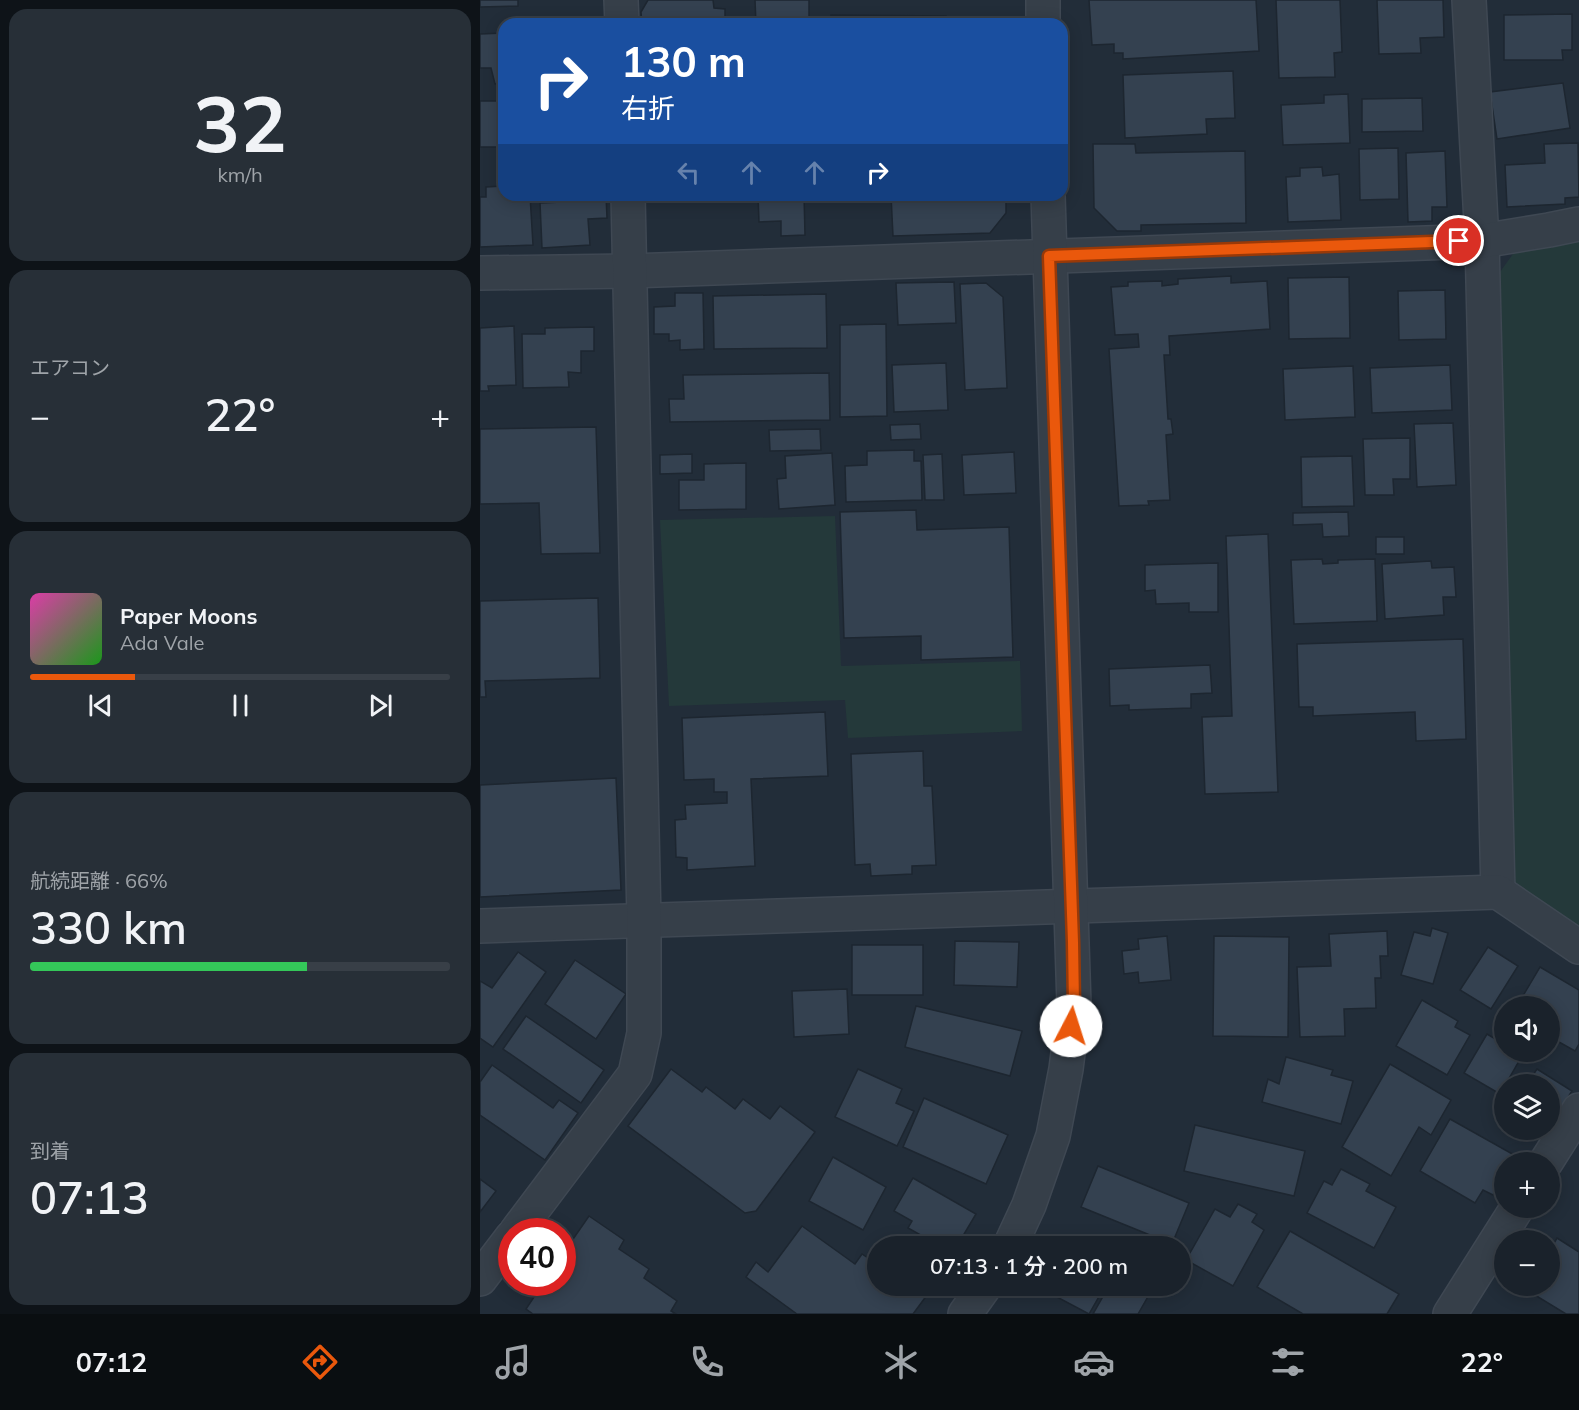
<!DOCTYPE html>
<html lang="ja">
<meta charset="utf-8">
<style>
body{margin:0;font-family:Mulish,"Noto Sans JP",sans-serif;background:#272f37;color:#f1f3f6;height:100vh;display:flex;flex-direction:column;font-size:22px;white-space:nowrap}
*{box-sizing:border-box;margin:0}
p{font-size:20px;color:#9fa4a9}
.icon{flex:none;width:33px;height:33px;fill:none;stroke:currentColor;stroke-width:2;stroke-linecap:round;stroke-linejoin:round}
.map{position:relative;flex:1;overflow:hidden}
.sheet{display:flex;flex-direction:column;gap:9px;padding:9px;background:#0e1318;width:480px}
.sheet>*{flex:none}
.guide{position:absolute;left:18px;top:18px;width:570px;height:183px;border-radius:18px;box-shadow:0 3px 15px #0003,0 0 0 2px #383f47;background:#1a4fa0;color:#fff;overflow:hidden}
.fabs{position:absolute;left:1014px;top:996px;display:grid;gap:12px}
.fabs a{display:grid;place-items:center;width:66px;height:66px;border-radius:50%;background:#1a222b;box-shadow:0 3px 15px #0003,0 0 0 2px #383f47;font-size:30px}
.speed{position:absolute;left:18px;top:1218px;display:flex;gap:12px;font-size:30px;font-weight:700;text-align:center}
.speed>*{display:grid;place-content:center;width:78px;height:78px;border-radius:50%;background:#1a222b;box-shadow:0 3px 15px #0003,0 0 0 2px #383f47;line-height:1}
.speed .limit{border:9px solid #d22;background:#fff;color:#111}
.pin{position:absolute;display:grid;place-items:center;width:51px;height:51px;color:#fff;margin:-26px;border:3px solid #fff;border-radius:50%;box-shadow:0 2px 6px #0007}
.me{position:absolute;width:66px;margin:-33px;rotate:5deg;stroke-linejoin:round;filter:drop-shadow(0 0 4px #0008)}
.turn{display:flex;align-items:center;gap:21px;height:126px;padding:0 24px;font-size:27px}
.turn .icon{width:78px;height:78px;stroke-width:2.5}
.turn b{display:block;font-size:42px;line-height:51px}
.lanes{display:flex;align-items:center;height:57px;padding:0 24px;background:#0003;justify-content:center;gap:30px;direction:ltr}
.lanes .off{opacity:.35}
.big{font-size:45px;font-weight:600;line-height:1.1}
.sheet .card{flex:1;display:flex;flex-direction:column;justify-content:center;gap:9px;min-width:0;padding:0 21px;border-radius:18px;background:#272f37}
.sheet .dial{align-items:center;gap:0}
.dial b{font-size:78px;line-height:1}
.song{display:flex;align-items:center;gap:18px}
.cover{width:72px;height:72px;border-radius:9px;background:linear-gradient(135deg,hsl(320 70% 55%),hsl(120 70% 35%))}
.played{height:6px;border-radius:3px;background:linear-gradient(90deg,#ea580c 25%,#383f47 25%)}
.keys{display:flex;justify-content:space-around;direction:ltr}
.heat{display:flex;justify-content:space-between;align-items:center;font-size:33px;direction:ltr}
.charge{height:9px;border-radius:4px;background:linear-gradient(90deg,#34c759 66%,#383f47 0)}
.trip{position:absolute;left:387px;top:1236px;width:324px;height:60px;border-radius:30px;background:#1a222b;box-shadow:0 3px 15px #0003,0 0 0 2px #383f47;font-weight:600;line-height:60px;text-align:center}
.tab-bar{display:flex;height:96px;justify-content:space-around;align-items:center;background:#0a0e11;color:#9fa4a9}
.tab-bar .icon{width:42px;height:42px}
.tab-bar .active{color:#ea580c}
.tab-bar b{font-size:27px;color:#f1f3f6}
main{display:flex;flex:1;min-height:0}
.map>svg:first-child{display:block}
.green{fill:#24393a}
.building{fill:#344150;stroke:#1d2630;stroke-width:1.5}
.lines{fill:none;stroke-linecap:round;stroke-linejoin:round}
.minor-casing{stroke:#3f4853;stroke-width:36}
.minor{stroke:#363f49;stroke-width:33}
.route-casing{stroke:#983908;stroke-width:15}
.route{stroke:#ea580c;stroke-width:10}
</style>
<main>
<section class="sheet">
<div class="card dial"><b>32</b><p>km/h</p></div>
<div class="card"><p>エアコン</p>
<div class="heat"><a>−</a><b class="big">22°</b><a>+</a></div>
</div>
<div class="card">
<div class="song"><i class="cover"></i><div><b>Paper Moons</b><p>Ada Vale</p></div></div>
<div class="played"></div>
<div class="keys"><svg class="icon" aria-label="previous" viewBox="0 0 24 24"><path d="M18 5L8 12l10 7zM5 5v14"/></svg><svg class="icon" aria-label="pause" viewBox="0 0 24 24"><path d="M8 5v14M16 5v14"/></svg><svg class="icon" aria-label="next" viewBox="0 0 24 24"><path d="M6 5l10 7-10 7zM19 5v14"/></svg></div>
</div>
<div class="card"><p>航続距離 · 66%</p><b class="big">330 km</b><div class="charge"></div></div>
<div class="card"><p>到着</p><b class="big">07:13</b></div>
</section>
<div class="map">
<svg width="1099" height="1314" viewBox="0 0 1099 1314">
<rect width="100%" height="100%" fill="#222d39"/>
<g class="green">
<polygon points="1099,236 1099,938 1018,892 1020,272 1038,247"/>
<polygon points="355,516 361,666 540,661 542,731 368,738 365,700 189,706 180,520"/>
</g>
<g class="building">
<polygon points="0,0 38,0 38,6 0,7"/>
<polygon points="168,0 233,0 234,8 245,9 245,24 162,24 161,12"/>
<polygon points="275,0 329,0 329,24 276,24"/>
<polygon points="609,0 776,0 779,51 643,59 643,53 634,53 634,44 612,45"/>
<polygon points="796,0 860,0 862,52 854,53 855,77 799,78"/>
<polygon points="897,0 963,0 964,37 940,38 941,53 899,54"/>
<polygon points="1092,14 1092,50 1082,50 1083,60 1024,60 1024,15"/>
<polygon points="351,15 466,16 466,24 351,24"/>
<polygon points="83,19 83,24 47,24 47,21"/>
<polygon points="24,33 24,83 15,84 11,68 0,68 0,34"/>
<polygon points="753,71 755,118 726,119 727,134 645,138 643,75"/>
<polygon points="1083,83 1090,128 1017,139 1010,92"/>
<polygon points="868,94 870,143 803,145 801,105 844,103 844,95"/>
<polygon points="942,98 943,131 882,132 882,99"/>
<rect x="0" y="101" width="24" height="46"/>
<polygon points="1098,143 1099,197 1085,198 1085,204 1027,207 1025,165 1065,163 1064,144"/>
<polygon points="613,144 655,144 656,153 765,151 766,223 661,225 661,231 637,231 614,208"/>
<polygon points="918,148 919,199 880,200 879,149"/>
<polygon points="965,151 967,207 952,207 952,221 928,222 926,153"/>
<polygon points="842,167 843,176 859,174 861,220 808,222 806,177 820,176 820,168"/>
<polygon points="23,186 24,195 50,195 53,245 0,247 0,197 6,197 6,187"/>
<polygon points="103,195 126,195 127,218 108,219 110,245 62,248 60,203 104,201"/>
<polygon points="278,195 324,195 325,235 301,236 301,221 279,222"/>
<polygon points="411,195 526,195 526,213 510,233 413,236"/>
<polygon points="751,276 751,283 787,281 790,329 689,336 690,355 684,355 688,419 691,419 693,434 686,435 690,500 668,501 669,505 639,506 629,349 659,347 658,334 635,335 631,287 648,286 648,282 682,281 682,286 698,284 698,279"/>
<polygon points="869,277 870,338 809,339 808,278"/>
<polygon points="474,282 476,323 418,325 416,283"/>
<polygon points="506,283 523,297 527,388 485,390 480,284"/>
<polygon points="965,290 966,339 919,340 918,291"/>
<polygon points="195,293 223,293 224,349 200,350 200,340 189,341 189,334 174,334 174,307 195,306"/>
<polygon points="346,294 347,348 234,349 233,296"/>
<polygon points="406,324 407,416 360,417 360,325"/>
<polygon points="34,326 36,385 8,386 9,391 0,391 0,328"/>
<polygon points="114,327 114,351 101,351 101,373 88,372 89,387 43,388 42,334 65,334 65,328"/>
<polygon points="466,363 468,410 414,412 412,365"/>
<polygon points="970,365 972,410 892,413 890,368"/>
<polygon points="873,366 875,417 805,420 803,369"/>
<polygon points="349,373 350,420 190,422 189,399 204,399 203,375"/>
<polygon points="973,423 976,485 937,487 934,424"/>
<polygon points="440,424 441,439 411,440 410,425"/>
<polygon points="116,427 120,553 61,554 59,503 0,504 0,429"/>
<polygon points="340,429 341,450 290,451 289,430"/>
<polygon points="930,438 930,479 913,479 914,495 885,495 883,439"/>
<polygon points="434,450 434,461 441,461 442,500 366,502 365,466 387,465 387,451"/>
<polygon points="534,452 536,493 484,495 482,455"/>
<polygon points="352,453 355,505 299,509 297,479 306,478 305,456"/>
<polygon points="212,454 212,473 180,474 180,455"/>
<polygon points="462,454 464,500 445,500 443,455"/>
<polygon points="872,456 874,506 822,507 821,457"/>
<polygon points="266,463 266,509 199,510 199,480 224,480 224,464"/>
<polygon points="436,510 437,530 529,527 533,657 441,660 441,636 364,638 360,512"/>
<polygon points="868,512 869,536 843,537 842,524 813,525 813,513"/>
<polygon points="788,534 798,792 725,794 722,717 752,716 746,536"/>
<rect x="896" y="537" width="28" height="17"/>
<polygon points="842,559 843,564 858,563 858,560 895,559 897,621 814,624 811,560"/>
<polygon points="951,561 952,568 974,567 976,597 963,597 964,615 905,619 902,564"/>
<polygon points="738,563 738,612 709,612 709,603 676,604 675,590 665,591 665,565"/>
<polygon points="118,598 120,678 5,681 6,697 0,697 0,601"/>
<polygon points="983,639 986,739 936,741 935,712 833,716 833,707 819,707 817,644"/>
<polygon points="730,665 732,693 711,694 711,708 649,710 649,705 630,706 629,669"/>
<polygon points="345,712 348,776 271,779 275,866 207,870 207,858 196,857 195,820 206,819 205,805 247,803 247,792 234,792 234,779 204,780 202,718"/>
<polygon points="443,751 444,786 452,786 456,865 432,866 432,874 391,876 390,864 375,865 371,754"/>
<polygon points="136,778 141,890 0,897 0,785"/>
<polygon points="952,928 968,933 953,984 921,975 934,932 950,936"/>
<polygon points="907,931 908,956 900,956 901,978 895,978 896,1008 864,1009 865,1036 820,1037 817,967 851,966 849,934"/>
<polygon points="687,936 691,980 659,983 658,972 644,974 642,951 659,949 658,939"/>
<polygon points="734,936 809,937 808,1037 733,1036"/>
<polygon points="475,941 539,942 537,987 474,985"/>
<rect x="372" y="945" width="71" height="50"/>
<polygon points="1008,947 1038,966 1011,1009 980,990"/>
<polygon points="38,952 66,972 13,1047 0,1038 0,981 12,988"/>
<polygon points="95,960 146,994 116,1039 65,1004"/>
<polygon points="1060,967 1099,990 1099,1044 1095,1051 1070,1037 1070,1006 1037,1006"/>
<polygon points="367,989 369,1034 314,1037 312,991"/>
<polygon points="942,1000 978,1021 975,1027 990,1035 967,1075 916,1046"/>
<polygon points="436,1006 542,1031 530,1076 425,1047"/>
<polygon points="46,1016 124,1070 101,1103 23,1049"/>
<polygon points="1007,1034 1024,1044 1024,1052 1039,1052 1043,1054 1020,1094 984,1073"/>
<polygon points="806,1057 853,1070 851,1075 873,1081 861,1124 782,1102 788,1079 799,1084"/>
<polygon points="910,1064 971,1100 951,1135 939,1127 911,1176 862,1147"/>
<polygon points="12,1065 73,1108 79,1100 98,1113 65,1160 0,1115 0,1082"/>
<polygon points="191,1069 222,1092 226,1087 255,1109 263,1099 290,1119 300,1106 335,1132 276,1211 265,1213 148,1126"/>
<polygon points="378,1069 422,1089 416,1103 434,1111 417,1146 355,1117"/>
<polygon points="1057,1069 1092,1091 1072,1122 1070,1121 1070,1084 1047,1084"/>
<polygon points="444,1098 528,1135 506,1184 423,1147"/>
<polygon points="970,1119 1036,1156 1032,1162 1024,1162 1024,1175 1013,1195 1003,1190 995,1203 940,1171"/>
<polygon points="715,1125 825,1151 814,1196 704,1171"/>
<polygon points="353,1157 406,1187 383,1230 329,1201"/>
<polygon points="618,1166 709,1203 692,1244 601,1207"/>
<polygon points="861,1169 890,1184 886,1191 916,1207 894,1248 827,1213 844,1181 852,1185"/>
<polygon points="433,1178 496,1214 477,1246 473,1246 456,1237 453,1242 428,1228 432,1221 414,1211"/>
<polygon points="0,1179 16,1191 0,1212"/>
<polygon points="758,1204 777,1214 772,1222 784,1230 753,1286 706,1260 735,1209 750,1217"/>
<polygon points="109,1216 144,1240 139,1249 169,1269 164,1278 197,1301 191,1311 196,1314 53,1314 46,1309 64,1282 82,1282 82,1255"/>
<polygon points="322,1226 375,1264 382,1254 391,1260 398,1251 398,1286 452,1286 453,1287 433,1314 317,1314 266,1277 276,1262 288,1272"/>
<polygon points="810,1231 919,1294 907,1314 823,1314 777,1287"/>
<polygon points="1077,1238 1099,1252 1099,1314 1086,1314 1045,1289 1047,1286 1070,1286 1070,1250"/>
<polygon points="581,1286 625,1286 609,1314 575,1296"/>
<polygon points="629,1286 641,1286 647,1289 650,1286 657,1286 670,1293 658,1314 613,1314"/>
</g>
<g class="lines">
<g class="minor-casing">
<g id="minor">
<polyline points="141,0 142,24"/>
<polyline points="563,0 563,24"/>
<polyline points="989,0 1002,241 1018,892"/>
<polyline points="0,273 150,271 1002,241 1069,230 1099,224"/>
<polyline points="0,926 1018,892 1099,947"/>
<polyline points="1066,1162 1099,1110"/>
<polyline points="36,1232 155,1074 164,1033 164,920 148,195"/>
<polyline points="530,1246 549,1205 573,1136 586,1069 594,1005 568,195"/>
<polyline points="0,1279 32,1237"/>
<polyline points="485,1314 505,1286"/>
<polyline points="970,1314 1037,1208"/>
</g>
</g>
<use href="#minor" class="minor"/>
</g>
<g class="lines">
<g class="route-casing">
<polyline id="route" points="591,1026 594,1005 593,942 569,256 979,241"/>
</g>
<use href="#route" class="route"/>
</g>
</svg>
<div class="fabs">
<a><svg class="icon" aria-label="sound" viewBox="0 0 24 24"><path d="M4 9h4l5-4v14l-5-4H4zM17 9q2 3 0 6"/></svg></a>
<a><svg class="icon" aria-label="layers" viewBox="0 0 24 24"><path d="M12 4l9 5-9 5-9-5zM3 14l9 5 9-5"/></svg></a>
<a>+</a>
<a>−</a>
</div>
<div class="speed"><div class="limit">40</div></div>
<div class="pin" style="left:979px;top:241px;background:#d93025"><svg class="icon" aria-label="arrive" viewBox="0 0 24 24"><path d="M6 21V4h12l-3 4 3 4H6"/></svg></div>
<svg class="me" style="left:591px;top:1026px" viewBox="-20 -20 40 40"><circle r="19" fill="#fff"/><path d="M0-13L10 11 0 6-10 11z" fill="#ea580c"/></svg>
<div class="trip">07:13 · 1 分 · 200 m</div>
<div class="guide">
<div class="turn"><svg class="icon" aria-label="right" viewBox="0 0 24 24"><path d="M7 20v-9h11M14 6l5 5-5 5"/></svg><div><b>130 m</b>右折</div></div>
<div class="lanes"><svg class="icon off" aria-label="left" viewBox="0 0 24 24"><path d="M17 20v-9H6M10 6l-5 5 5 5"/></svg><svg class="icon off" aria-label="ahead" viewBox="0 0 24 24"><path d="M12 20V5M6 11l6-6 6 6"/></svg><svg class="icon off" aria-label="ahead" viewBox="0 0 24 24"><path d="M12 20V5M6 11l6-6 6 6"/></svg><svg class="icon" aria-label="right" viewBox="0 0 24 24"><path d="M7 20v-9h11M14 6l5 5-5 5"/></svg></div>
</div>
</div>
</main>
<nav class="tab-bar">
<b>07:12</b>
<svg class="icon active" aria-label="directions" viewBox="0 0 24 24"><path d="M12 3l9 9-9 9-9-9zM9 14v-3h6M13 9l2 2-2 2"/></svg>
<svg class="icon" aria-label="music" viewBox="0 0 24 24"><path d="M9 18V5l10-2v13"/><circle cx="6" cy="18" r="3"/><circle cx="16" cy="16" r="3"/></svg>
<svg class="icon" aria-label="phone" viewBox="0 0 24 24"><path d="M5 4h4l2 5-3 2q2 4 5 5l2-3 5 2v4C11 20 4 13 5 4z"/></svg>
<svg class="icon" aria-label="climate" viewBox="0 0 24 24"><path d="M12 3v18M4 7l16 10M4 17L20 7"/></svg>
<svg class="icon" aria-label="car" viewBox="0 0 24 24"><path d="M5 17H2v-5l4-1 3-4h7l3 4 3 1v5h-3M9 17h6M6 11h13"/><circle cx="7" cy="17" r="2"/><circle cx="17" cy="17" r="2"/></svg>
<svg class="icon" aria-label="filters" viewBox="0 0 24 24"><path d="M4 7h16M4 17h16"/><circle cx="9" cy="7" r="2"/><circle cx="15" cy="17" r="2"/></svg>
<b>22°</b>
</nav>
